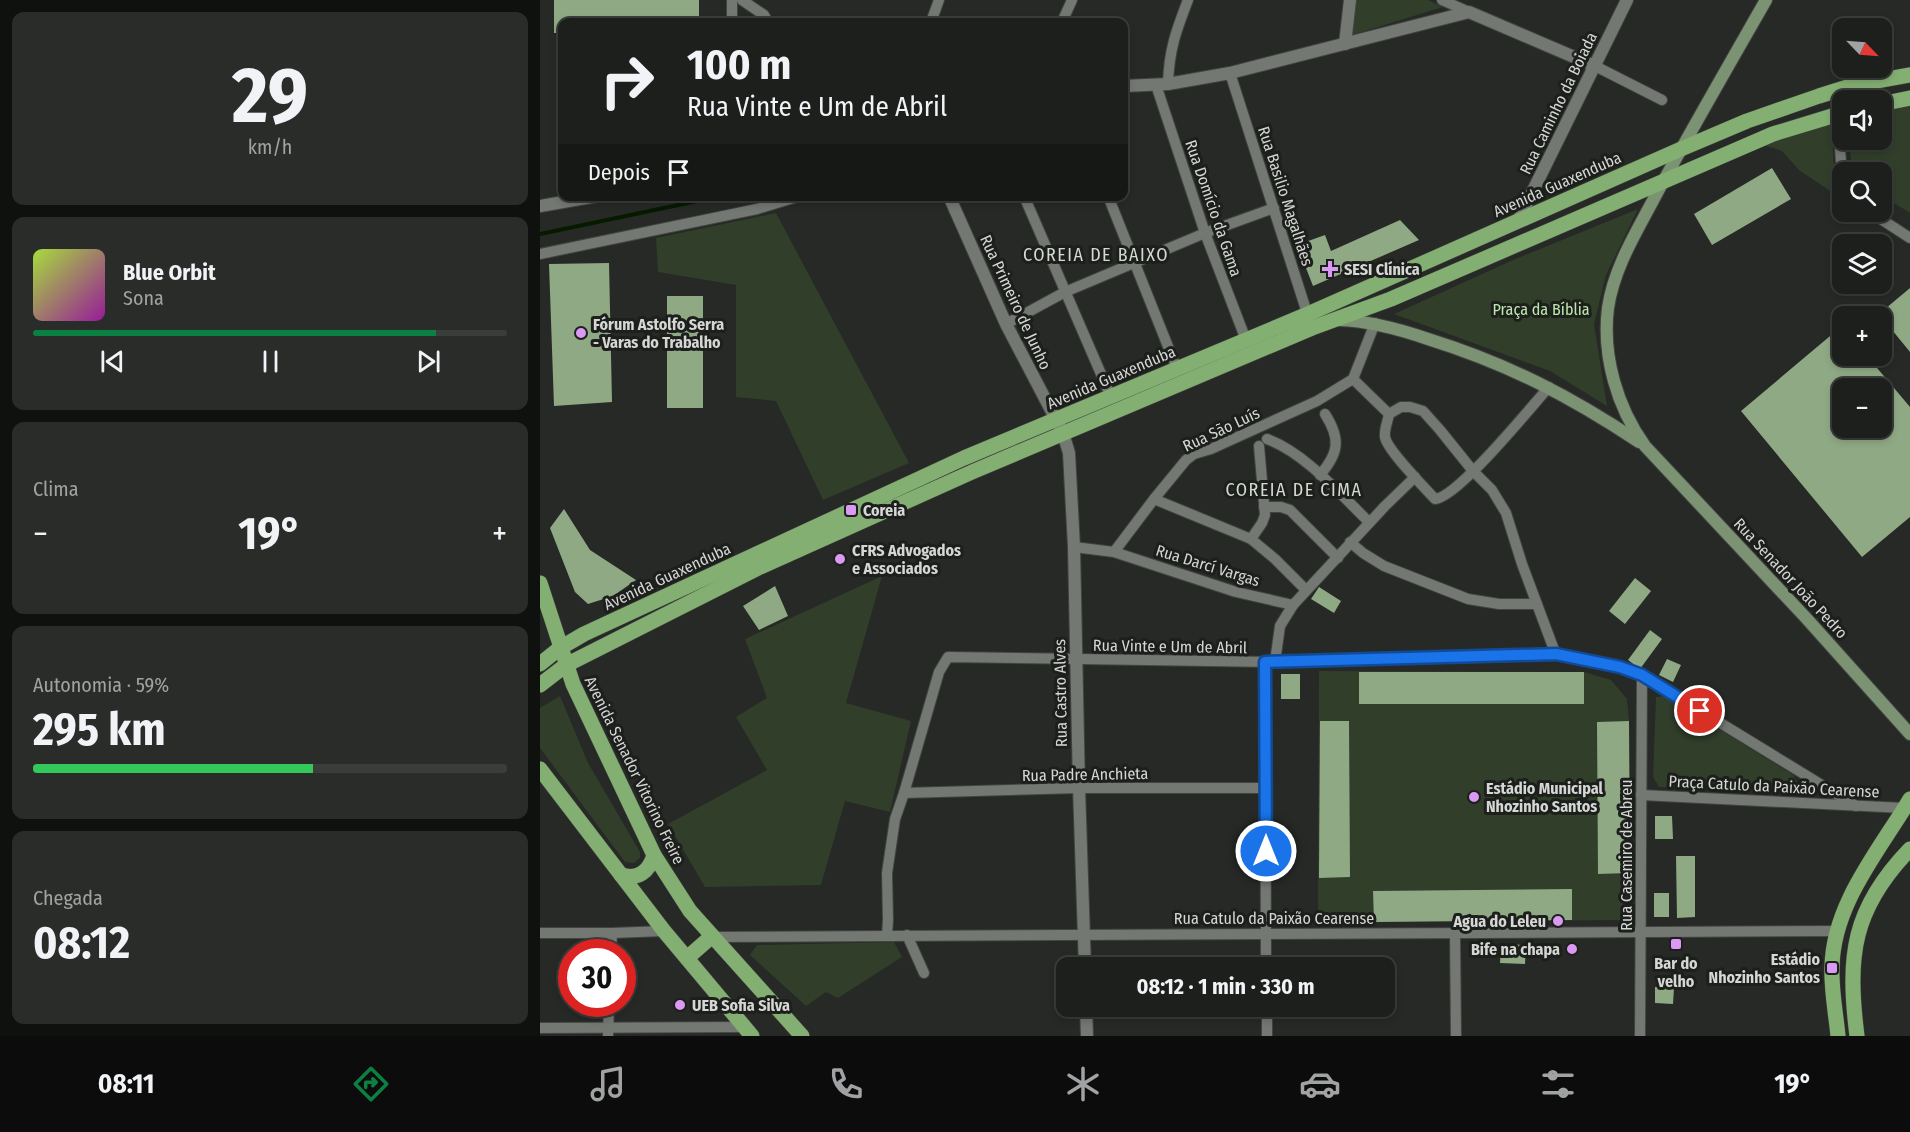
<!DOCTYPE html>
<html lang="pt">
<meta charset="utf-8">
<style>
body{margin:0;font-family:"Fira Sans Condensed",sans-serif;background:#292c29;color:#f1f3f6;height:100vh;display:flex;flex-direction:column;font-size:22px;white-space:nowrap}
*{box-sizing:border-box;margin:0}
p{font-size:20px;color:#a0a2a3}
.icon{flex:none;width:33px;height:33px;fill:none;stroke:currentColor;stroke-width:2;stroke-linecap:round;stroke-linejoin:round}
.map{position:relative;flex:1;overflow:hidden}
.sheet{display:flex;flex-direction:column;gap:12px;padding:12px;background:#0f110f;width:540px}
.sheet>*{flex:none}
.hud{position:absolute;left:18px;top:18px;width:570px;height:183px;border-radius:12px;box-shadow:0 3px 9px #0003,0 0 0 2px #3a3d3b;background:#1c1f1c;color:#f1f3f6;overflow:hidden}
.needle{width:39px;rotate:115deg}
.controls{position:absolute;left:1292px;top:18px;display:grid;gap:12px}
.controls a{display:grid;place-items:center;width:60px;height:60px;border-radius:12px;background:#1c1f1c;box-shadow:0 3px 9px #0003,0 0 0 2px #3a3d3b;font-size:30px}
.speed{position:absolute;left:18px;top:939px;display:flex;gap:12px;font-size:30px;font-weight:700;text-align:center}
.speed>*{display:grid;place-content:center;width:78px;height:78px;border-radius:50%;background:#1c1f1c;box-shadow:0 3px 9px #0003,0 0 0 2px #3a3d3b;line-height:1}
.speed .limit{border:9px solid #d22;background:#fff;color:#111}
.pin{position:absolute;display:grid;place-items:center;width:51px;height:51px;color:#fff;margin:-26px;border:3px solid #fff;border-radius:50%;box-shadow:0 2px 6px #0007}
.me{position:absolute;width:66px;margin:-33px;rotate:0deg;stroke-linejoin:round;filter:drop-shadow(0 0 4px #0008)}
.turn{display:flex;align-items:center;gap:21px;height:126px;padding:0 30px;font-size:27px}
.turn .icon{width:78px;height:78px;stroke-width:2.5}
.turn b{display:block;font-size:42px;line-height:51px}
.then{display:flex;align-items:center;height:57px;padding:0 30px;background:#0003;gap:12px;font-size:22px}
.big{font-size:45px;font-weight:700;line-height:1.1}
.sheet .tile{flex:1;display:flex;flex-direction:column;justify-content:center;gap:9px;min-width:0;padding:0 21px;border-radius:12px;background:#292c29}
.sheet .dial{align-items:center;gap:0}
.dial b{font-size:78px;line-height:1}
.song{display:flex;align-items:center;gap:18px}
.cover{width:72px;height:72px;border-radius:9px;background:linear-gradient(135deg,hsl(80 70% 55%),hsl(300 70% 35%))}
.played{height:6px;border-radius:3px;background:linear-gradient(90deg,#0b8043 85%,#3a3d3b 85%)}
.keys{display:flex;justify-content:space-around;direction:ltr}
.heat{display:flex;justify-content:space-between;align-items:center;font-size:33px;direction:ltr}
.charge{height:9px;border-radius:4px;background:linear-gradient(90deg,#34c759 59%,#3a3d3b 0)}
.trip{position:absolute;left:516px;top:957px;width:339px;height:60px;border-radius:12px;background:#1c1f1c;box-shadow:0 3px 9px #0003,0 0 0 2px #3a3d3b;font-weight:700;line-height:60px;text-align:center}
.tab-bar{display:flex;height:96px;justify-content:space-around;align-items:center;background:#0b0c0b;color:#a0a2a3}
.tab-bar .icon{width:42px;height:42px}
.tab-bar .selected{color:#0b8043}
.tab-bar b{font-size:27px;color:#f1f3f6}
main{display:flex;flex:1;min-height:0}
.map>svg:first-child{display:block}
.green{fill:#303e2a}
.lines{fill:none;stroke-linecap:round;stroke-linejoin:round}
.stream{stroke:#061a00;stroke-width:4}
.building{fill:#8fa985;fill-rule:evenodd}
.minor-casing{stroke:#424441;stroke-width:12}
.tertiary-casing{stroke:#424441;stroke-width:14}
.secondary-casing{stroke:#424441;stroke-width:14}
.primary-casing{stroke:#424441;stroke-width:16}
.minor{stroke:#747873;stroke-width:10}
.tertiary{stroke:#747873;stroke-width:12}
.secondary{stroke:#7c9373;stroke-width:12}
.primary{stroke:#84af72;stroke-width:15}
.route-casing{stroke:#114b97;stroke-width:15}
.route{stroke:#1a73e8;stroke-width:10}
.poi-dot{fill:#dc99f4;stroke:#1c1f1b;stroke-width:2}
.labels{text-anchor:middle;stroke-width:6;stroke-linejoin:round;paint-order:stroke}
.street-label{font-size:16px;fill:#d5d7d4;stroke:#1c1f1b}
.poi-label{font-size:16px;font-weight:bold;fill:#d5d7d4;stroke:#1c1f1b;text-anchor:start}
.park-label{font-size:16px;fill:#bde6ac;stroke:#1c1f1b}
.neighbourhood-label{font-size:18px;letter-spacing:1.5px;fill:#d4d9d3;stroke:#1c1f1b}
</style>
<main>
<section class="sheet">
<div class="tile dial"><b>29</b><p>km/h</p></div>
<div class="tile">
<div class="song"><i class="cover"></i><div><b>Blue Orbit</b><p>Sona</p></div></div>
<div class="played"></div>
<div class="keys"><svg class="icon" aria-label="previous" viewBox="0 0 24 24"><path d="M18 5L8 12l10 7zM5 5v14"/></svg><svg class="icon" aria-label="pause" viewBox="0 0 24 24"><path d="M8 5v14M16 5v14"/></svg><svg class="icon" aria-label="next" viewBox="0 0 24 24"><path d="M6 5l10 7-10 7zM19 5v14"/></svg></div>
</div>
<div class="tile"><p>Clima</p>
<div class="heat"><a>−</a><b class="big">19°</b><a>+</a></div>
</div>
<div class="tile"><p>Autonomia · 59%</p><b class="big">295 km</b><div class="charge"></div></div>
<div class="tile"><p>Chegada</p><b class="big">08:12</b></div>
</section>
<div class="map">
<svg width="1370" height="1036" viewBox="0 0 1370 1036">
<rect width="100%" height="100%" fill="#262925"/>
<g class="green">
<polygon points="815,0 888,0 903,7 812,35"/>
<polygon points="1370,104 1370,213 1341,195 1341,172 1314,172 1312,170 1309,142 1310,140 1341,140 1341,112"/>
<path d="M1298 118C1289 146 1293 172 1302 199L1259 170 1242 151 1223 145Z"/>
<polygon points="1098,209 1066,275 1054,324 1067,406 1010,371 854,314 973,260"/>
<polygon points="236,213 369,463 283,500 236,401 196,397 196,285 118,272 116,238"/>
<polygon points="342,576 306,703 371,721 350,812 305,801 281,885 165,887 128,824 227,770 196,717 227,698 205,639"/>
<polygon points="779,671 1044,672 1071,680 1087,699 1089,721 1090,913 1082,920 834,922 778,920"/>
<polygon points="20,696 48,763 100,852 100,858 94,863 85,862 0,748 0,708"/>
<polygon points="1125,696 1253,775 1257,782 1251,788 1119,787 1113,777 1116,697"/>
<polygon points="354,942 362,957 298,998 286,992 266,1006 210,955 217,945"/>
</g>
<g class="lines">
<polyline class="stream" points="0,234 181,196"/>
</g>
<g class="building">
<polygon points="14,0 159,0 159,22 22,22 22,33 14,33"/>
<polygon points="1232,168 1251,199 1172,245 1154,214"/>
<polygon points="860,220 879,240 773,286 757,245 785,235 791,251"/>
<polygon points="69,263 72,402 14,406 9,264"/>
<polygon points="1370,288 1370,352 1339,314"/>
<rect x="127" y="296" width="36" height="112"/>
<path d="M1302 326V356H1327L1370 407V517L1322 557 1201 411ZM1302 388H1341V428H1302Z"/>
<polygon points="24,509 50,550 96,580 73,596 48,604 35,592 10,528"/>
<polygon points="1095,578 1111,591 1085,624 1069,611"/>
<polygon points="235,586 248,616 219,630 203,606"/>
<polygon points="779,587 801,601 794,613 771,599"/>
<polygon points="1110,630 1122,639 1100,669 1088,660"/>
<polygon points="1127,659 1141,665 1133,682 1119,675"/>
<rect x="819" y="672" width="225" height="32"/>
<rect x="741" y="674" width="19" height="25"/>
<polygon points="780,721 809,721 810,877 779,878"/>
<polygon points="1089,721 1090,873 1058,874 1057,722"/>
<polygon points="1115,816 1132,816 1133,839 1115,839"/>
<polygon points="1136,856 1155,856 1155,917 1137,918"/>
<polygon points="1032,889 1032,920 834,922 833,891"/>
<rect x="1114" y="893" width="15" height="24"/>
<polygon points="961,944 986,945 985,964 960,963"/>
<rect x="761" y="963" width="20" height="5"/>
<polygon points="1115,987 1134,988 1133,1004 1115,1003"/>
</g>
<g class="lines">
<g class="minor-casing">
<g id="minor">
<polyline points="202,0 224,15 228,22"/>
<polyline points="902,0 929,12"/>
<polyline points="192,22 192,0"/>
<polyline points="391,22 399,0"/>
<polyline points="522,22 532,0"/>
<polyline points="1055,66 1122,100"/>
<polyline points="690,73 769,319"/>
<path d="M628 84C629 50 636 31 648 0"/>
<polyline points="616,85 665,233 706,340"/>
<polyline points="1302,134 1300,148 1302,176"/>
<polyline points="484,196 571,397"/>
<polyline points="568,196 637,369"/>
<polyline points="1330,212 1370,238"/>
<polyline points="0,254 217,209 260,196"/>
<polyline points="466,324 525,292 665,233 734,208"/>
<polyline points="813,379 849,414 861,407 870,407 883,411 900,430 933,471 952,490 966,513 982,564 1016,655"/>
<path d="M849 414C848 421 844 429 845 437 847 450 885 488 895 499 918 497 990 408 1009 387"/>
<path d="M727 439C765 453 800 494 829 522"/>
<path d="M780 475C799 453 801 439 785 414"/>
<polyline points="614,499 711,539 735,559 766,590"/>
<polyline points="724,507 741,507 750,510 798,558"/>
<polyline points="711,539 722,523 725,515 719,446"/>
<polyline points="810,542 823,553 844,566 928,599 959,604 997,604"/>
<polyline points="534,547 574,552 614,499 646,460 654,454 671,449 777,401 813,379 835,323"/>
<polyline points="574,552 696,592 753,605"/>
<polyline points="725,662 726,968"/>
<polyline points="735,662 740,626 753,605 845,506 875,477"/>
<polyline points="364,793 539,788 725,788"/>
<polyline points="1101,795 1364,808"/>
<polyline points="0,933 72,933 124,931"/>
<polyline points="915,933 916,1036"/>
<polyline points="347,935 348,920 347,873 355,819 364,793 399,672 408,657 735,662 1016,655 1080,667 1102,675 1316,806"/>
<polyline points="367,935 384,973"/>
<polyline points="171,937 1297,931"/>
<polyline points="71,952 72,933"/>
<polyline points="727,1006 727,1036"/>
<polyline points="0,1028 204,1027"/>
<polyline points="68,1036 69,1004"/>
<polyline points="1100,1036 1102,675"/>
</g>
</g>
<g class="tertiary-casing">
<g id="tertiary">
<polyline points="805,44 810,0"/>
<polyline points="584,86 628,84 690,73 929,12 1055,66"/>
<polyline points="409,196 466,324 523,433 529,453 534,547 539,788 545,968"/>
<polyline points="0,206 57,196"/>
<polyline points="978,221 1087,0"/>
<polyline points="546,1006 547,1036"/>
</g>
</g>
<g class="secondary-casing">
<g id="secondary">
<path d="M1226 0C1190 63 1153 127 1118 191 1099 228 1074 266 1068 308 1062 356 1077 407 1105 446L1267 619 1370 734"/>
<path d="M799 320C830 321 859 329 888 339 968 364 1030 396 1099 442"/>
</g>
</g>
<g class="primary-casing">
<g id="primary">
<polyline points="1341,104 1370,98"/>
<polyline points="0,583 33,684 114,855 150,911 262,1036"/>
<polyline points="0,664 20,648 44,634 424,458 768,314 1141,149 1207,121 1279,96 1314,85 1370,75"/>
<polyline points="0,685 26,665 218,568 432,472 772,328 851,299 1233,134 1302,113"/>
<polyline points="0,769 124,931 212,1036"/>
<path d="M81 875C98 880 109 872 114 855"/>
<polyline points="147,958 171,937"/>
<path d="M1298 1036C1296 1014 1291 990 1292 967 1293 904 1339 851 1370 799"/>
<path d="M1317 1036C1307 956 1312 909 1370 849"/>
</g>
</g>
<use href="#minor" class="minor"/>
<use href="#tertiary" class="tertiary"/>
<use href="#secondary" class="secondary"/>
<use href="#primary" class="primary"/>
</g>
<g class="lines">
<g class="route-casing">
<polyline id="route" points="726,851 725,662 1016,654 1080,667 1102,675 1160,711"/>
</g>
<use href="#route" class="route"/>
</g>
<g class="poi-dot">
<path d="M787 260h6v6h6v6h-6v6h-6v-6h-6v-6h6z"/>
<circle cx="41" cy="333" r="6"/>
<rect x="305" y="504" width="12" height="12" rx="3"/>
<circle cx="300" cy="559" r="6"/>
<circle cx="934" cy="797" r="6"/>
<circle cx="1018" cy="921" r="6"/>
<rect x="1130" y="938" width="12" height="12" rx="3"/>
<circle cx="1032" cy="949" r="6"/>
<rect x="1286" y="962" width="12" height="12" rx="3"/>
<circle cx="140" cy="1005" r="6"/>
</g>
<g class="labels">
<g class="street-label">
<text transform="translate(1018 103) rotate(-64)" y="6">Rua Caminho da Boiada</text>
<text transform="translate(1017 184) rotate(-24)" y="6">Avenida Guaxenduba</text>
<text transform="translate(746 196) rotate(72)" y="6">Rua Basilio Magalhães</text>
<text transform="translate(674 208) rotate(71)" y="6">Rua Domício da Gama</text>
<text transform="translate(476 302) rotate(65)" y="6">Rua Primeiro de Junho</text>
<text transform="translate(571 377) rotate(-23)" y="6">Avenida Guaxenduba</text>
<text transform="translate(681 429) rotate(-25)" y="6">Rua São Luís</text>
<text transform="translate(668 565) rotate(17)" y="6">Rua Darcí Vargas</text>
<text transform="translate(127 576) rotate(-25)" y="6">Avenida Guaxenduba</text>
<text transform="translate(1251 578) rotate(47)" y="6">Rua Senador João Pedro</text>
<text transform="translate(630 646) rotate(1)" y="6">Rua Vinte e Um de Abril</text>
<text transform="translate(520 693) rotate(-91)" y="6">Rua Castro Alves</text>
<text transform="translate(95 770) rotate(64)" y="6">Avenida Senador Vitorino Freire</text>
<text transform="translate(545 774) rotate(-1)" y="6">Rua Padre Anchieta</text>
<text transform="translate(1234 786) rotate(3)" y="6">Praça Catulo da Paixão Cearense</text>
<text transform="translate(1086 855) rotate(-90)" y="6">Rua Casemiro de Abreu</text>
<text x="734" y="924">Rua Catulo da Paixão Cearense</text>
</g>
<g class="poi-label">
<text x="804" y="275">SESI Clínica</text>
<text x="53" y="330">Fórum Astolfo Serra<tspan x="53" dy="18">- Varas do Trabalho</tspan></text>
<text x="323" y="516">Coreia</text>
<text x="312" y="556">CFRS Advogados<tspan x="312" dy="18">e Associados</tspan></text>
<text x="946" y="794">Estádio Municipal<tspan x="946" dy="18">Nhozinho Santos</tspan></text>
<text x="1006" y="927" text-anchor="end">Agua do Leleu</text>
<text x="1020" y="955" text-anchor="end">Bife na chapa</text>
<text x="1280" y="965" text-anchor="end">Estádio<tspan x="1280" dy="18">Nhozinho Santos</tspan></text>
<text x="1136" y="969" text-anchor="middle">Bar do<tspan x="1136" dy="18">velho</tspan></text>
<text x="152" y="1011">UEB Sofia Silva</text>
</g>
<g class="park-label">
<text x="1001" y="315">Praça da Bíblia</text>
</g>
<g class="neighbourhood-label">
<text x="556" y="261">COREIA DE BAIXO</text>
<text x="754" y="496">COREIA DE CIMA</text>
</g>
</g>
</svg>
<div class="controls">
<a><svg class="needle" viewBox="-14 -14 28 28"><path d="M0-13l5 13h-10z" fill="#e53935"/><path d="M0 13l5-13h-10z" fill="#a0a2a3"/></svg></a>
<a><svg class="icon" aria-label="sound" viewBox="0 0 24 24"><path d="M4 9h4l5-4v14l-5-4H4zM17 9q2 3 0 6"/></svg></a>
<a><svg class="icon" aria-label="search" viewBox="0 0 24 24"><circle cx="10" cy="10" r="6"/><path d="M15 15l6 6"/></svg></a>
<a><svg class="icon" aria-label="layers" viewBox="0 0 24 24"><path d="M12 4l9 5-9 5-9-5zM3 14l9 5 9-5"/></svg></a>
<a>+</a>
<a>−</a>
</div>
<div class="speed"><div class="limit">30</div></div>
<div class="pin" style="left:1160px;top:711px;background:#d93025"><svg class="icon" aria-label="arrive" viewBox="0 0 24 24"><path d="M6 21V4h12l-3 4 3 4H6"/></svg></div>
<svg class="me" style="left:726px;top:851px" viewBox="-20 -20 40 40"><circle r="17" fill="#1a73e8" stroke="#fff" stroke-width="3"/><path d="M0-11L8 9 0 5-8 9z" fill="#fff"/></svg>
<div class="trip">08:12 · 1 min · 330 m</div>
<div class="hud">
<div class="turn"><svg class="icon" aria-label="right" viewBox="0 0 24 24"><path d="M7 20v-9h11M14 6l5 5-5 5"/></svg><div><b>100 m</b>Rua Vinte e Um de Abril</div></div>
<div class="then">Depois<svg class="icon" aria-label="arrive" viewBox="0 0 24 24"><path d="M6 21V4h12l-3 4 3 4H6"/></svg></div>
</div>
</div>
</main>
<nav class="tab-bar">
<b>08:11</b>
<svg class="icon selected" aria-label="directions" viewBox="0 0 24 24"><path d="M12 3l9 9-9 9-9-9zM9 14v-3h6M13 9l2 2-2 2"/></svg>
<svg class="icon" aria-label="music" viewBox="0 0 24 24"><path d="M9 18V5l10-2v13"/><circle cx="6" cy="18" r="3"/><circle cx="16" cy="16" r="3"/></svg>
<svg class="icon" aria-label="phone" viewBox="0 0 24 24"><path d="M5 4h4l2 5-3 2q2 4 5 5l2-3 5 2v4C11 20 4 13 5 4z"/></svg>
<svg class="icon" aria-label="climate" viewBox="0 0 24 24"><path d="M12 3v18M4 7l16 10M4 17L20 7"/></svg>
<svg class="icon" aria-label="car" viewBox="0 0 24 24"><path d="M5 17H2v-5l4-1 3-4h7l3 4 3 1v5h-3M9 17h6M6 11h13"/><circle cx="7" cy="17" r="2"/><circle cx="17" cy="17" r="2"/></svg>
<svg class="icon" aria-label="filters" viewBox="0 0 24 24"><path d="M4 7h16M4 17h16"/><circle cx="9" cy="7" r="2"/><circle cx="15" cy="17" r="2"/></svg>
<b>19°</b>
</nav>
